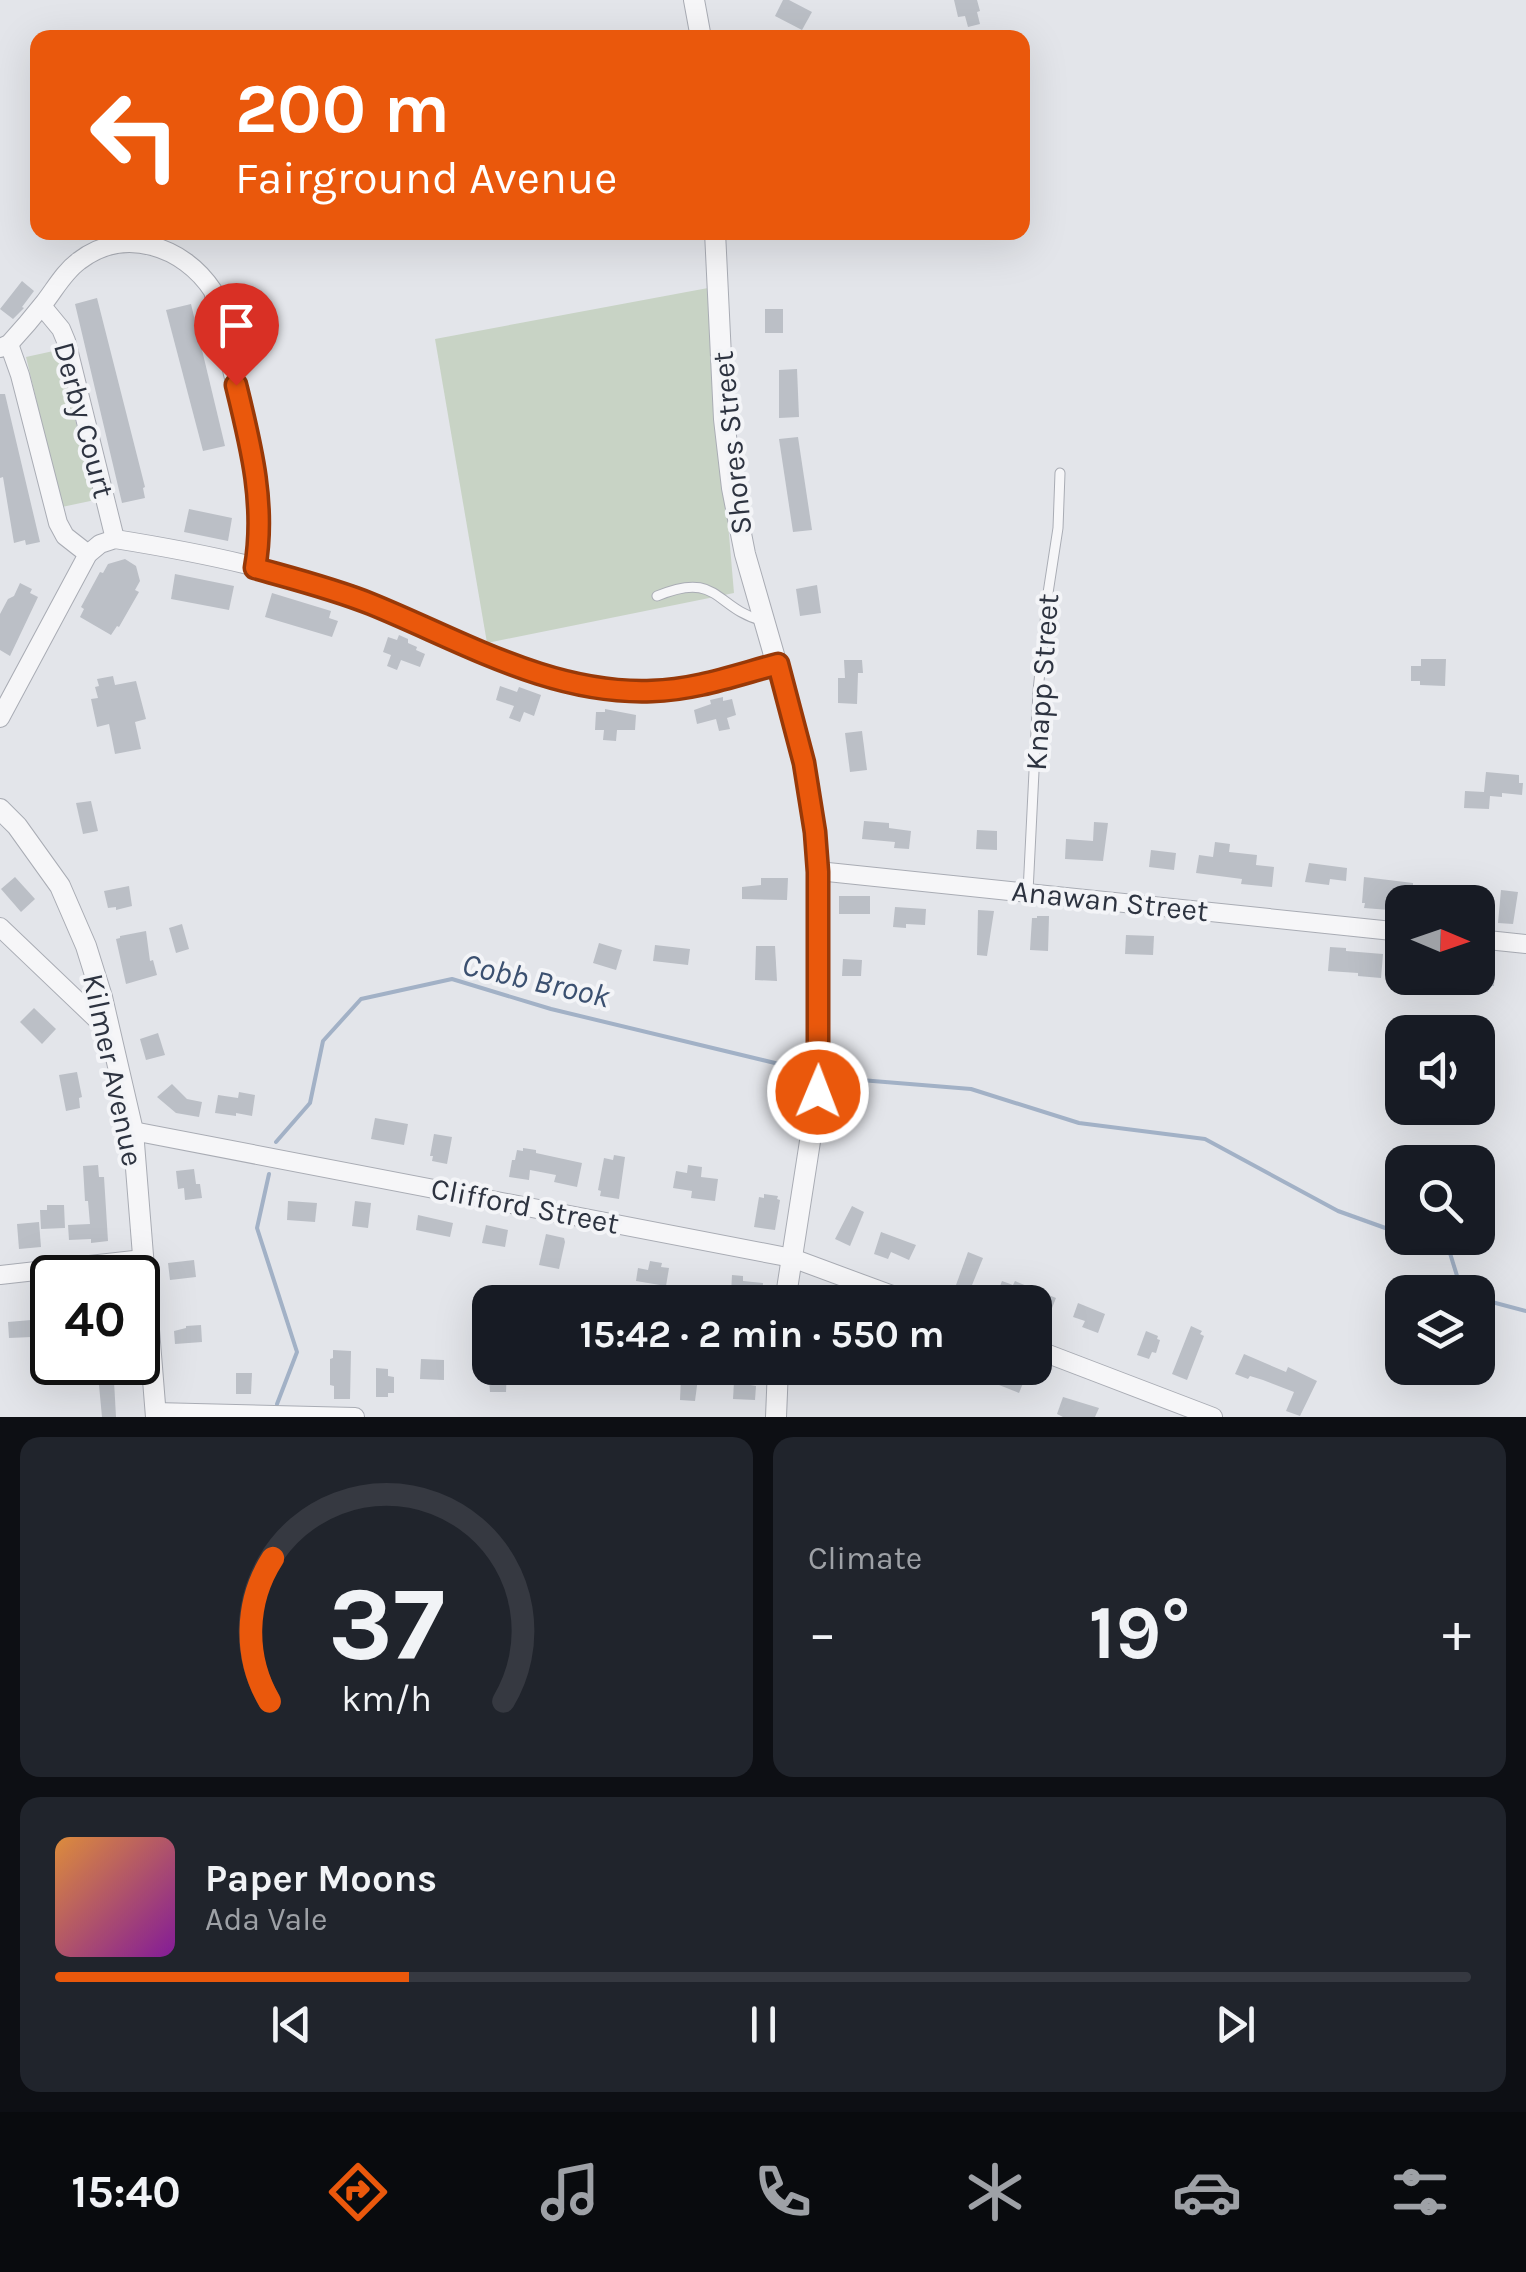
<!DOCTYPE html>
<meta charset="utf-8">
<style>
body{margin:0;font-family:Karla,sans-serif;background:#20242c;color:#f1f3f6;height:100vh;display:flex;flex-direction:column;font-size:38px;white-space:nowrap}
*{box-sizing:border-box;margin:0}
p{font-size:32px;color:#9ea1a6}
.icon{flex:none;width:55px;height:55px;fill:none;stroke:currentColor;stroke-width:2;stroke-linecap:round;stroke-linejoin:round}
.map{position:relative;height:1417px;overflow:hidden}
.details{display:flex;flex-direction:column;gap:20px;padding:20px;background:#0d0f14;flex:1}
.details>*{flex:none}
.hud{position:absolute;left:30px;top:30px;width:1000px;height:210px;border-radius:20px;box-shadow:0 10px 40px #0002;background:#ea580c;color:#fff;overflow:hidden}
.needle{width:65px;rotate:92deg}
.tools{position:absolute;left:1385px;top:885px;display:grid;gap:20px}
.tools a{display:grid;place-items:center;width:110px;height:110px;border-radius:20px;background:#171b24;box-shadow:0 10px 40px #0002;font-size:50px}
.speed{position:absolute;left:30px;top:1255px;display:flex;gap:20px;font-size:50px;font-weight:700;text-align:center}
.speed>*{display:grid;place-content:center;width:130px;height:130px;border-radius:50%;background:#171b24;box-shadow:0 10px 40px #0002;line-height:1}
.speed .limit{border:5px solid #111;border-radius:15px;background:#fff;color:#111}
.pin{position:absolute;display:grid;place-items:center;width:85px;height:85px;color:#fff;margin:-102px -42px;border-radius:50% 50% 50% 0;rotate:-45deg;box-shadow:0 0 10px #0007}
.pin .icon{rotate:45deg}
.me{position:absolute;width:110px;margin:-55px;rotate:1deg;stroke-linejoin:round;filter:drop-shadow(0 0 8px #0008)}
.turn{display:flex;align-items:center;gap:35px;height:210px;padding:0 40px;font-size:45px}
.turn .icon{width:130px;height:130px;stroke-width:2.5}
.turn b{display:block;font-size:70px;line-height:85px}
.big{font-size:75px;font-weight:700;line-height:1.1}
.details .card{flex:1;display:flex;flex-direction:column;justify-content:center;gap:15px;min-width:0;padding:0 35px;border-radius:20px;background:#20242c}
.details .dial{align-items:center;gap:0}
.dial svg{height:260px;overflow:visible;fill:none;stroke:#363941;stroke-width:7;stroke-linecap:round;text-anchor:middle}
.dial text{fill:#f1f3f6;stroke:none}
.song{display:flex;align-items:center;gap:30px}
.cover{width:120px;height:120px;border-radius:15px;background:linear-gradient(135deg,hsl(30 70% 55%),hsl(290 70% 35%))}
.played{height:10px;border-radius:5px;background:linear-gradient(90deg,#ea580c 25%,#363941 25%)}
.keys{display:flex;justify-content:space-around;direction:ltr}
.heat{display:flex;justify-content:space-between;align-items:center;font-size:55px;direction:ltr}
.details .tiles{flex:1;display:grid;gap:20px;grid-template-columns:1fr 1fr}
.card:last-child{grid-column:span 2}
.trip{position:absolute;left:472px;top:1285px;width:580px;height:100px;border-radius:20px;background:#171b24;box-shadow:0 10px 40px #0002;font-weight:700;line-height:100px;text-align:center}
.tab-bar{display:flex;height:160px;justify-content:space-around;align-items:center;background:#090b0e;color:#9ea1a6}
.tab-bar .icon{width:70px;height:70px}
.tab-bar .current{color:#ea580c}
.tab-bar b{font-size:45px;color:#f1f3f6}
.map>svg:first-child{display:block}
.green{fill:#c8d3c5}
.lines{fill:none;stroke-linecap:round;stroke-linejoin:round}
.stream{stroke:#a2b1c6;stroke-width:4}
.building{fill:#bbbfc6}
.service-casing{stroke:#a9acb4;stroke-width:11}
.minor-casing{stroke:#a9acb4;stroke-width:20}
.tertiary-casing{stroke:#a9acb4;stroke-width:22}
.service{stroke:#f6f6f8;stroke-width:9}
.minor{stroke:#f6f6f8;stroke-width:18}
.tertiary{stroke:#f6f6f8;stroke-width:20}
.route-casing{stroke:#983908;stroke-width:25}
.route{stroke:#ea580c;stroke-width:18}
.labels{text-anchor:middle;stroke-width:8;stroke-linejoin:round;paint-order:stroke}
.street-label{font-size:30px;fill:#2d3340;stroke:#f3f4f7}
.water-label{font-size:32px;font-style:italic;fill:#3b5070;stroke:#f3f4f7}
</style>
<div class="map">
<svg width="1526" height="1417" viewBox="0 0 1526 1417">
<rect width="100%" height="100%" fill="#e3e5ea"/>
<g class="green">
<polygon points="708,288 734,593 487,643 435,339"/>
<polygon points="58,350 95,500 62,507 26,357"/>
</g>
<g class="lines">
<g class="stream">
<polyline points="836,1078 971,1089 1079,1123 1205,1139 1338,1211 1402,1234"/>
<polyline points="276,1142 310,1103 323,1041 361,999 452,979 551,1009 808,1071"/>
<polyline points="269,1174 257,1228 297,1352 277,1404"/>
<polyline points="1413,1238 1449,1250 1458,1279 1479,1290 1488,1301 1526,1311"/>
</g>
</g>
<g class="building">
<polygon points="783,0 789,0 812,12 802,30 775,16"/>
<polygon points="954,0 977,0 980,11 977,12 980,24 968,27 965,16 958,17"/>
<polygon points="22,281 34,291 22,307 24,308 13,319 0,309"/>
<polygon points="97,298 145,487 143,488 145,498 122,503 75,304"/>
<polygon points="191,304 225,446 203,451 166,310"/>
<rect x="765" y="309" width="18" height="24"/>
<polygon points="797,369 799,417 779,418 779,370"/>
<polygon points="0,394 5,394 40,542 26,545 25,540 14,543 3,477 0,478"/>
<polygon points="798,437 812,530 793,532 779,439"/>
<polygon points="189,509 232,518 228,541 184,532"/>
<polygon points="125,559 136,566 140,581 135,590 139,592 119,627 117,626 111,635 80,617 84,609 81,607 100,572 103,573 108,564"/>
<polygon points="175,574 234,586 229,610 171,599"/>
<polygon points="20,583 32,589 30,593 38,597 10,656 0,650 0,614 8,599 14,596"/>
<polygon points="817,585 821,613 800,616 796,589"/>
<polygon points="272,593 331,611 329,618 338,621 332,637 265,617"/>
<polygon points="399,635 408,639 408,643 417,647 416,650 425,654 420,667 401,660 397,670 387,666 391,655 383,652 388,637 397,640"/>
<polygon points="1421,659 1446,659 1445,686 1420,685 1420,681 1411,681 1411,666 1421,666"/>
<polygon points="844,660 862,660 863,673 858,673 857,704 838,703 838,678 845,678"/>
<polygon points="113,676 115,685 136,681 146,719 135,722 141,749 115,754 109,724 97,727 91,699 98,698 95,687 99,686 97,679"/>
<polygon points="500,686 517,692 519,687 541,695 534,716 524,712 520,722 509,718 514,706 496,700"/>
<polygon points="723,697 723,701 732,699 736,715 727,718 730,729 719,731 716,719 697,724 694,710 711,704 710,700"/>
<polygon points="605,709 636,715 635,730 617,730 616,741 603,740 604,730 595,730 596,712 605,712"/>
<polygon points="862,731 867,770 850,772 845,733"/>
<polygon points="1486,772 1519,775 1519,783 1523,783 1522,795 1502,793 1502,797 1490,796 1489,809 1464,808 1465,791 1484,792"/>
<polygon points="91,801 98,831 83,834 76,803"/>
<polygon points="864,821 889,823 889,828 911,831 909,849 894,848 895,842 862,839"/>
<polygon points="1094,822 1108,823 1103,861 1065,859 1066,839 1093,841"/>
<polygon points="977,830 997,831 997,850 976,849"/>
<polygon points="1215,842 1230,844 1229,852 1257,855 1256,865 1274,867 1272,887 1241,884 1242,879 1196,873 1199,855 1213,857"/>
<polygon points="1151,850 1176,853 1174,870 1149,867"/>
<polygon points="1309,863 1347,868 1346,881 1330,879 1329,885 1305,882"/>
<polygon points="15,877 35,899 21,912 1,889"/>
<polygon points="1364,877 1413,883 1413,886 1453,889 1452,902 1402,902 1402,911 1364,908 1365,903 1362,903"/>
<polygon points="761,878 788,878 787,900 742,899 742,887 761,885"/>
<polygon points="129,886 132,906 116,910 116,907 108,908 104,891"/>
<polygon points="1501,890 1518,892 1513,924 1498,923"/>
<rect x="839" y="896" width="31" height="18"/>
<polygon points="895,907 926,909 925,925 906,924 906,928 893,927"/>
<polygon points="978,910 994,911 987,956 977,955"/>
<polygon points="1037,916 1049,916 1048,951 1030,950 1032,918 1037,918"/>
<polygon points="182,924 189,949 176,953 169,928"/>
<polygon points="146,931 150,961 153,960 157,975 126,984 116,939 120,938 120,936"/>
<polygon points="1126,935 1154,936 1153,955 1125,954"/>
<polygon points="599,943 622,950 616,970 593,963"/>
<polygon points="655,945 690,949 688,965 653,961"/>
<polygon points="756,946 775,946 777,981 755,980"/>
<polygon points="1330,947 1346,948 1346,951 1383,954 1381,978 1358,976 1358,973 1328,971"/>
<polygon points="843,959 862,960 861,976 842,976"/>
<polygon points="1479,964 1495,965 1494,986 1489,986 1488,992 1423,986 1423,978 1478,978"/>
<polygon points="34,1008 56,1029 42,1044 20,1022"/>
<polygon points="158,1033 165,1055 146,1060 140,1039"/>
<polygon points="1478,1035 1493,1036 1490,1063 1478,1061"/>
<polygon points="77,1072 82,1097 79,1098 80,1108 66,1111 59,1075"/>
<polygon points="172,1084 187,1099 202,1102 199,1117 176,1113 157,1097"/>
<polygon points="239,1092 255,1095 252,1116 236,1113 236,1116 215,1113 218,1095 238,1098"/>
<polygon points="375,1118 408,1124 404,1145 371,1139"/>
<polygon points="434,1134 452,1137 447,1164 432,1161 433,1156 430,1156"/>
<polygon points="523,1148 536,1150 536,1153 582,1163 577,1187 554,1182 556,1175 530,1170 529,1180 509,1177 512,1160 515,1160 517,1150 523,1151"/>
<polygon points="614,1155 625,1157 619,1199 600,1196 601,1191 598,1190 604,1158 613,1160"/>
<polygon points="98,1165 99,1177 104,1177 108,1241 91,1243 91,1239 69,1240 68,1225 90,1224 88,1201 85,1201 83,1166"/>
<polygon points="688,1165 702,1167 701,1177 718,1179 715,1201 691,1198 692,1191 673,1188 676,1171 687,1173"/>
<polygon points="194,1169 196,1184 200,1184 202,1198 185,1200 184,1188 178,1189 176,1171"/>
<polygon points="764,1194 778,1196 777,1199 780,1200 775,1230 754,1227 759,1197 764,1198"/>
<polygon points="288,1201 317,1203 315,1222 287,1220"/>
<polygon points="355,1201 371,1203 368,1228 352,1226"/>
<polygon points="47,1205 64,1205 65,1228 41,1229 40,1210 47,1210"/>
<polygon points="852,1206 864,1212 850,1246 835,1239"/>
<polygon points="418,1215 453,1223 450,1237 416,1230"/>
<polygon points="39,1222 41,1247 19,1249 17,1224"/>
<polygon points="486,1225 508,1230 505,1247 482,1243"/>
<polygon points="881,1232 916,1245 909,1260 891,1252 888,1259 874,1254"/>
<polygon points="546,1234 564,1238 565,1242 559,1269 539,1265"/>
<polygon points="968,1252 983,1258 970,1290 956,1285"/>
<polygon points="194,1260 196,1277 170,1280 168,1263"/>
<polygon points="650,1261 662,1263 661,1267 669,1268 666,1286 636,1281 638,1268 648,1270"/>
<polygon points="732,1275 743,1276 743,1281 763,1283 762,1298 731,1293"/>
<polygon points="1002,1281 1013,1285 1015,1281 1056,1298 1047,1321 1035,1316 1035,1302 1004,1302 995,1299"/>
<polygon points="1078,1303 1105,1314 1098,1333 1082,1327 1085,1321 1073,1317"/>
<polygon points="31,1320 32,1337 9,1338 8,1322"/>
<polygon points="201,1325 202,1342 175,1344 174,1331 186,1328 186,1326"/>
<polygon points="1191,1326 1202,1331 1200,1334 1204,1336 1187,1380 1172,1374"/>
<polygon points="1146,1331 1158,1336 1157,1339 1160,1340 1156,1353 1152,1352 1149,1359 1137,1355"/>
<polygon points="333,1350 351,1351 350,1399 334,1399 334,1386 330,1385 330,1359 333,1358"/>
<polygon points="1244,1354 1286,1372 1288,1367 1317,1381 1300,1416 1286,1411 1294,1392 1263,1380 1250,1376 1248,1379 1235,1374"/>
<polygon points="421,1359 444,1360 444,1380 420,1379"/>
<polygon points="113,1363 116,1417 102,1417 97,1364"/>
<polygon points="376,1368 388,1369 388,1376 394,1377 394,1393 388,1393 388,1397 376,1397"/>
<polygon points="488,1368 507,1368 506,1392 490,1392"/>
<polygon points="567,1368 599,1368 598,1384 566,1383"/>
<polygon points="1006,1368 1020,1368 1028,1371 1019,1393 999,1385"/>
<polygon points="236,1373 252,1373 251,1394 236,1394"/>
<polygon points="681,1377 698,1378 695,1401 680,1400"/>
<polygon points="734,1382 756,1386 755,1400 733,1399"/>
<polygon points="1063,1397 1099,1408 1095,1417 1063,1417 1057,1414"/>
</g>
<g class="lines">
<g class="service-casing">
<g id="service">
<path d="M657 596C719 570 714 608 763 621"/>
<polyline points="1028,892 1038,691 1048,593 1058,528 1060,473"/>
</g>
</g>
<g class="minor-casing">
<g id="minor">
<polyline points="42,306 61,329 66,341 115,539"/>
<polyline points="9,344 20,375 58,523 65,536 88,554"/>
<path d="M0 348 9 344C21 331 33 317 44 303 55 289 64 272 79 261 124 226 184 246 213 291L253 457 260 526 255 568"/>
<path d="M0 718 88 554 100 544 115 539C202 553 292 571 372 605 442 633 525 680 599 689 662 697 718 680 778 664"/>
<polyline points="818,871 1402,932"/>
<polyline points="0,927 110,1032"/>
<polyline points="1478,939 1526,944"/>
<polyline points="133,1131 792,1258 911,1302"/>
<polyline points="0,1275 143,1259"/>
<polyline points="1035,1349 1213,1417"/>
<polyline points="155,1412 355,1417"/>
</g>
</g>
<g class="tertiary-casing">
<g id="tertiary">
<polyline points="694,0 701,38"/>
<polyline points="715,232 724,419 732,488 745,554 800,745 815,832 818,871 818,1090 785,1302"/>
<polyline points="0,809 17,826 60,886 86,946 102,997 133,1131 156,1417"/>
<polyline points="776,1417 778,1368"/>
</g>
</g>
<use href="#service" class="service"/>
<use href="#minor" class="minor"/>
<use href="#tertiary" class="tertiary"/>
</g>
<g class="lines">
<g class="route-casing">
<path id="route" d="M236 385C251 446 266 505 255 568 294 579 334 589 371 604 462 641 551 695 652 691 695 690 736 675 778 664L804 763 815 832 818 872V1092"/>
</g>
<use href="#route" class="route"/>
</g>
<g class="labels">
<g class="street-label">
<text transform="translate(84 420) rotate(75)" y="10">Derby Court</text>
<text transform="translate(732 443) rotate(-96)" y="10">Shores Street</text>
<text transform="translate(1042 682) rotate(-86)" y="10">Knapp Street</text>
<text transform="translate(1110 901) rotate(6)" y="10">Anawan Street</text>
<text transform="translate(113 1070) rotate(78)" y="10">Kilmer Avenue</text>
<text transform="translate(525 1206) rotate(11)" y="10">Clifford Street</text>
</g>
<g class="water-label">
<text transform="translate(536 980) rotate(13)" y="11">Cobb Brook</text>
</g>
</g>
</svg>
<div class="tools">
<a><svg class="needle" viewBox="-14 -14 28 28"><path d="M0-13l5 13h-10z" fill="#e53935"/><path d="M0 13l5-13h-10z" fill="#9ea1a6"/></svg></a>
<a><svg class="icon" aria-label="sound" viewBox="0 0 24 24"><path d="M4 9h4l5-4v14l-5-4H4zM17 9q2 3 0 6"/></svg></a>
<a><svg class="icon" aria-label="search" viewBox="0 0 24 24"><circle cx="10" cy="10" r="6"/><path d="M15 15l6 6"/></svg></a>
<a><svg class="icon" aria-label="layers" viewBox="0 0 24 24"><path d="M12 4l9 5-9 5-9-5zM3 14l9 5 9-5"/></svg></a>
</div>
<div class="speed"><div class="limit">40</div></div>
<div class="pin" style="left:236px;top:385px;background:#d93025"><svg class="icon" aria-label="arrive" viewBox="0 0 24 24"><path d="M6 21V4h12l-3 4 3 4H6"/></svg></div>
<svg class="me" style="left:818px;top:1092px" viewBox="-20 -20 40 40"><circle r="17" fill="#ea580c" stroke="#fff" stroke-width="3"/><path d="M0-11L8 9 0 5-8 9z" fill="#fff"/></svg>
<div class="trip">15:42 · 2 min · 550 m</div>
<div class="hud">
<div class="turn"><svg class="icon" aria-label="left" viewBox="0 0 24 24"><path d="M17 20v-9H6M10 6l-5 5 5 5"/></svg><div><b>200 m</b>Fairground Avenue</div></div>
</div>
</div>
<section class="details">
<div class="tiles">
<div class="card dial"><svg viewBox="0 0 100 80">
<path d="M14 69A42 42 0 1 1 86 69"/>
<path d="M14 69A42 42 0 0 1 15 25" stroke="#ea580c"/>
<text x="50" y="56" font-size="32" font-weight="700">37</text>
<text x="50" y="72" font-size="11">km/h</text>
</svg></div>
<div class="card"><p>Climate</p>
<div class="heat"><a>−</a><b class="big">19°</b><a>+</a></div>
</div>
<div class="card">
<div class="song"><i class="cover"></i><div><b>Paper Moons</b><p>Ada Vale</p></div></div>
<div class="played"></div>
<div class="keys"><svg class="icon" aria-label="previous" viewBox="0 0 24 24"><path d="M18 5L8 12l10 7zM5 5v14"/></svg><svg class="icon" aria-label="pause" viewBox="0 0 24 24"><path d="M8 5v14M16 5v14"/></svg><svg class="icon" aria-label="next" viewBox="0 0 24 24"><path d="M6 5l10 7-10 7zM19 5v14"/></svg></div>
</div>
</div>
</section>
<nav class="tab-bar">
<b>15:40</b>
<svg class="icon current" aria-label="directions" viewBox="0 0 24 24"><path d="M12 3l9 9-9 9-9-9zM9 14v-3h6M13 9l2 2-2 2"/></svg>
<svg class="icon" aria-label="music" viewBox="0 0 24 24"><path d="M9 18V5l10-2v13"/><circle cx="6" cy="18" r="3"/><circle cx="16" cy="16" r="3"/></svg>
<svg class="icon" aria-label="phone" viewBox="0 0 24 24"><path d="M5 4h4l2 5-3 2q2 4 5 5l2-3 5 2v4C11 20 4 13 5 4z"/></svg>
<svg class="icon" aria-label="climate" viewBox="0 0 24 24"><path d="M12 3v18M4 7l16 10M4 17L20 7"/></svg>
<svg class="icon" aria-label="car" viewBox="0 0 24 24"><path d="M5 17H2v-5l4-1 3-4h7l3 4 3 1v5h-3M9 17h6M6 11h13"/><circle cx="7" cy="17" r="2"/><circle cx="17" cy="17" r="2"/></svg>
<svg class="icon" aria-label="filters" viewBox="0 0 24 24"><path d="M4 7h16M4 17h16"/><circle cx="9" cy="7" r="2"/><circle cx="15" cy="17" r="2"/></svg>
</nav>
